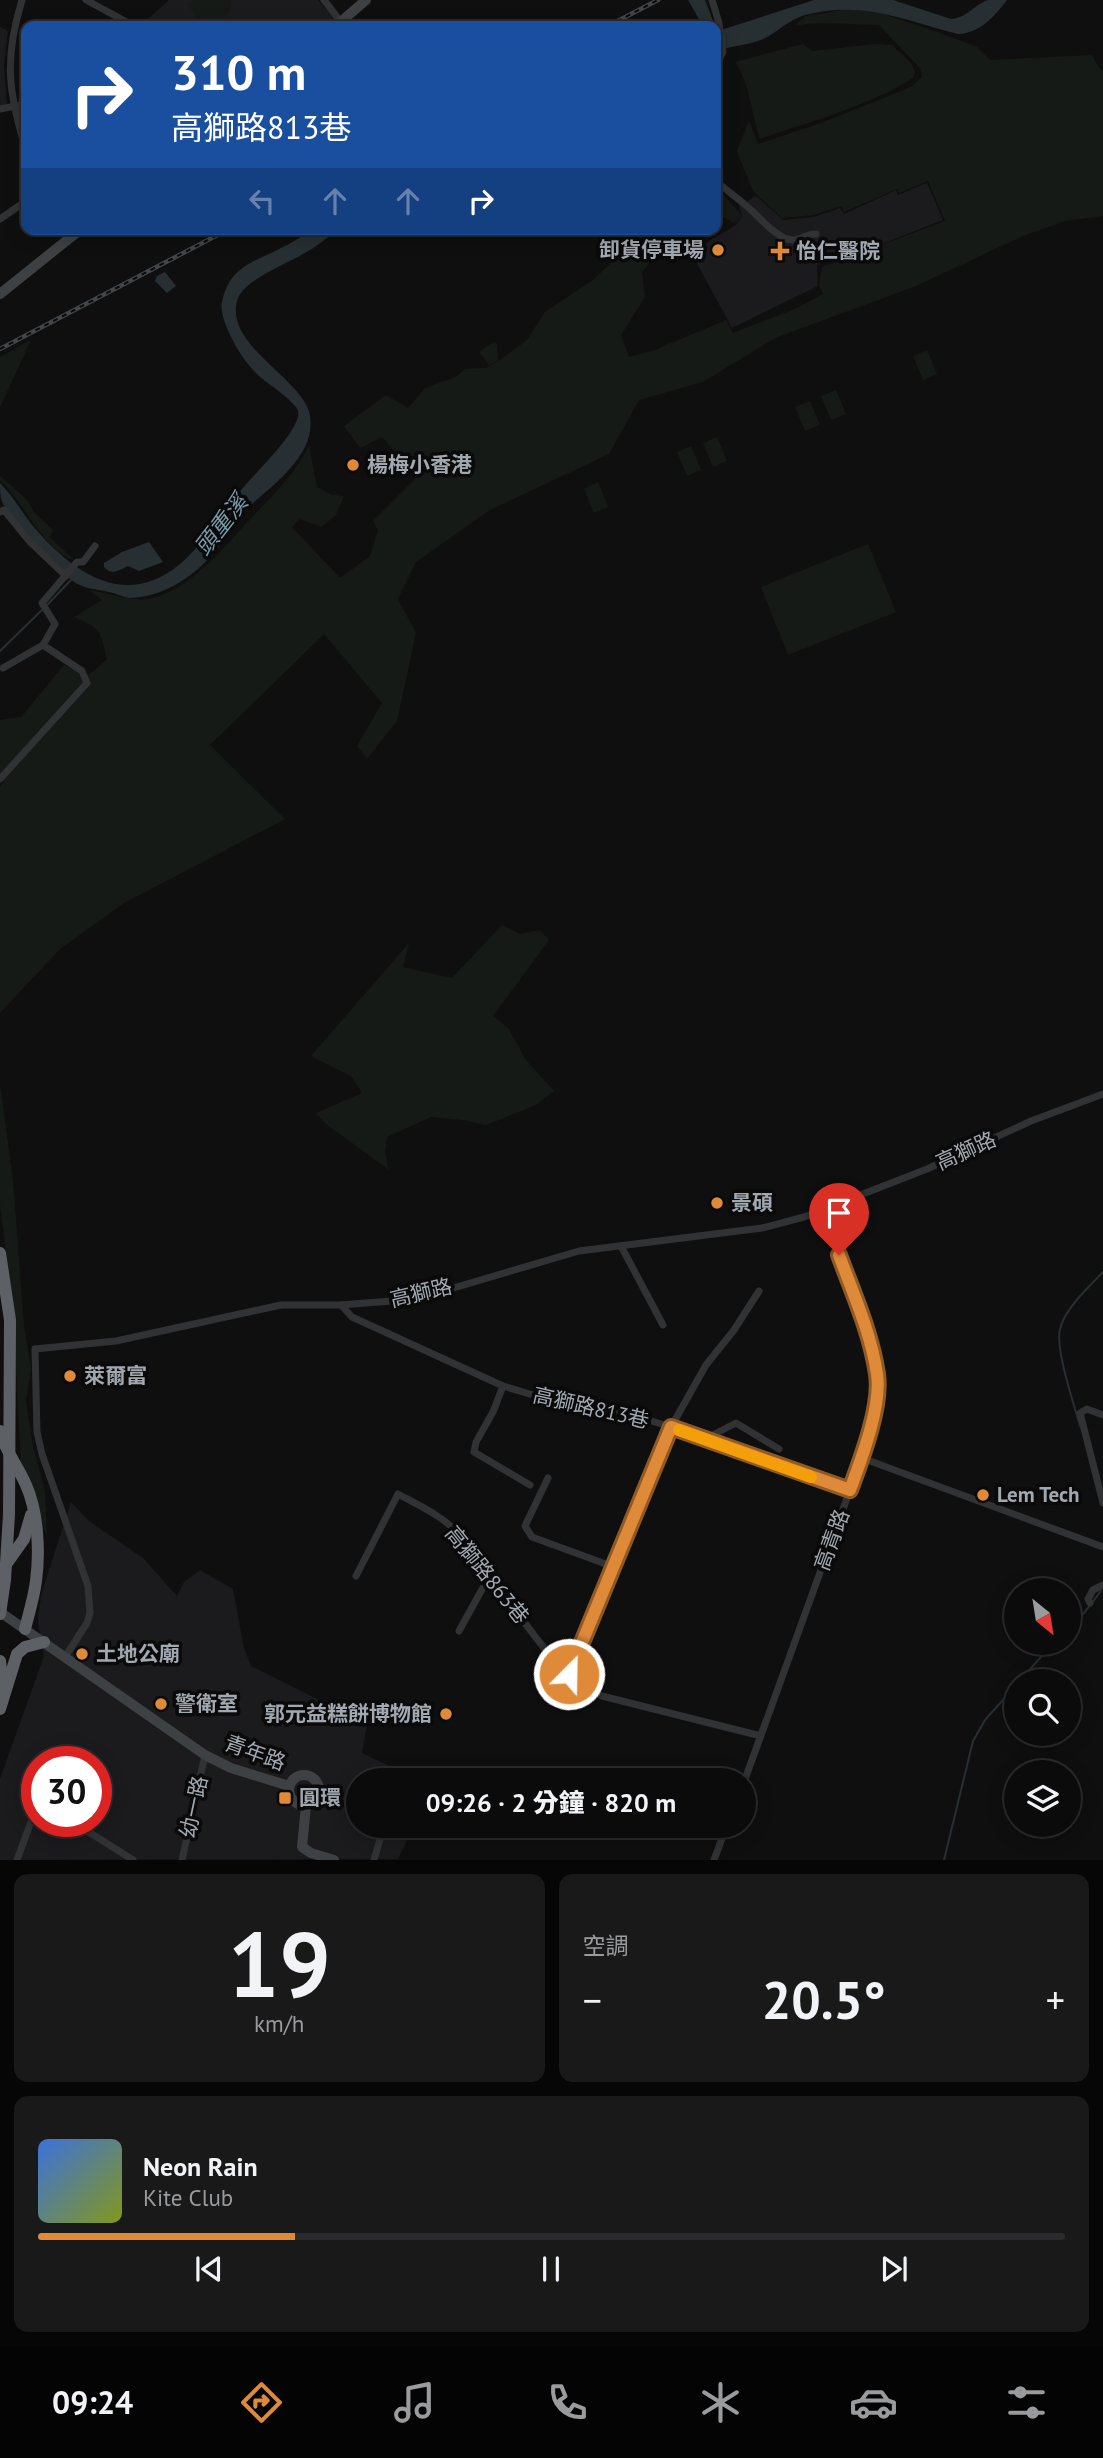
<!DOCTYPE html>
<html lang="zh-TW">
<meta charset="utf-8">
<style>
body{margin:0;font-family:"PT Sans","Noto Sans TC",sans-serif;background:#19191a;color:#f1f3f6;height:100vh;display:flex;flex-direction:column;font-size:26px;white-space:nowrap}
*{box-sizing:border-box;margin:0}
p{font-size:23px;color:#9a9b9d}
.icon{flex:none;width:38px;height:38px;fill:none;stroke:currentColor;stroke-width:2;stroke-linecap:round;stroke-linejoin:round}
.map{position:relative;height:1860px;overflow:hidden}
.side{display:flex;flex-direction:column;gap:14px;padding:14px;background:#060607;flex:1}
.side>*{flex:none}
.hud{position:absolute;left:21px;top:21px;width:700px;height:214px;border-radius:14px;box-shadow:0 4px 18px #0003,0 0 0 2px #2b2b2d;background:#1a4fa0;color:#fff;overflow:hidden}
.needle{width:46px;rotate:150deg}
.fabs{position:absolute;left:1004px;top:1578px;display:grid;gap:14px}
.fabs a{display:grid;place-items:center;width:77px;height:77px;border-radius:50%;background:#0b0b0c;box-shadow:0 4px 18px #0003,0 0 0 2px #2b2b2d;font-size:35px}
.speed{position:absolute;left:21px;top:1746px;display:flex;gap:14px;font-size:35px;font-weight:700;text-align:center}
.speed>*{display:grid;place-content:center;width:91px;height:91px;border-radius:50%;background:#0b0b0c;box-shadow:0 4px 18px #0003,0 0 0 2px #2b2b2d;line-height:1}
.speed .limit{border:10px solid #d22;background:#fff;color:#111}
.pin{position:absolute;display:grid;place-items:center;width:60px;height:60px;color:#fff;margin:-72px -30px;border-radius:50% 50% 50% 0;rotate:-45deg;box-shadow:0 0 7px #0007}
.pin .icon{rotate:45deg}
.me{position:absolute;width:77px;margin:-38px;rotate:23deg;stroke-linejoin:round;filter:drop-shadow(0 0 5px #0008)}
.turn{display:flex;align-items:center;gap:24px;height:147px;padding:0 35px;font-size:32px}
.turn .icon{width:91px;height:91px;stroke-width:2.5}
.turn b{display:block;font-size:49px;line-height:60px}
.lanes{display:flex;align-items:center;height:66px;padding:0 35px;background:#0003;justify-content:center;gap:35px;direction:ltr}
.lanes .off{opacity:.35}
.big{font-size:52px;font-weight:800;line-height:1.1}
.side .card{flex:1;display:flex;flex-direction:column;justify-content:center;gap:10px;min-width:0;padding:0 24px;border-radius:14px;background:#19191a}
.side .dial{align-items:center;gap:0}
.dial b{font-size:91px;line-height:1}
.song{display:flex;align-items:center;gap:21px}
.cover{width:84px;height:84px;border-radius:10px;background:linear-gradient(135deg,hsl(220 70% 55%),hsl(70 70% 35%))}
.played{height:7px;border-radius:4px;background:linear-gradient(90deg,#de8a39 25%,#2b2b2d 25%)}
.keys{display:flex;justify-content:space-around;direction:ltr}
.heat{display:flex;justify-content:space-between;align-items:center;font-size:38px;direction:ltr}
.side .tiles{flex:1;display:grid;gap:14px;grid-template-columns:1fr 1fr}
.card:last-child{grid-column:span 2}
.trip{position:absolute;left:346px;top:1768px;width:410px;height:70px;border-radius:35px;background:#0b0b0c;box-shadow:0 4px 18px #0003,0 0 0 2px #2b2b2d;font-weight:800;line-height:70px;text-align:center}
.dock{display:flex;height:112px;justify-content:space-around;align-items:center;background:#040405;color:#9a9b9d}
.dock .icon{width:49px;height:49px}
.dock .active{color:#de8a39}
.dock b{font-size:32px;color:#f1f3f6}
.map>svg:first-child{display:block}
.built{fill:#1b1b1d;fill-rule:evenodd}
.green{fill:#161a16}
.water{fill:#272f32}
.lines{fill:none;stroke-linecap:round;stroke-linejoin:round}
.stream{stroke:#272f32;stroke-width:2}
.street{stroke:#303234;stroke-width:7}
.secondary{stroke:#3e4144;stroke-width:10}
.highway{stroke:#5d6065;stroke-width:12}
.rail-casing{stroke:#434649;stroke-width:4.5}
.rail{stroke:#0a0a0b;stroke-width:2;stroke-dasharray:5;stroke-linecap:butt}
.highway-bridge{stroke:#5d6065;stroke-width:12}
.route-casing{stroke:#905a25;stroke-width:18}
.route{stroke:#de8a39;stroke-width:12}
.slow{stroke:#f59e0b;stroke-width:12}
.poi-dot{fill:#de8a39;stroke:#0a0a0b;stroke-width:2.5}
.labels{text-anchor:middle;stroke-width:7;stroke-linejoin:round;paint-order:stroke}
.poi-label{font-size:21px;font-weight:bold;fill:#a1a8b0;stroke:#0a0a0b;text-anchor:start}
.street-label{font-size:21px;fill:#a1a8b0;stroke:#0a0a0b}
.water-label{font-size:23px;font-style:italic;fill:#7b9ba8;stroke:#0a0a0b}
</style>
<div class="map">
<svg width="1103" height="1860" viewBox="0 0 1103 1860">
<rect width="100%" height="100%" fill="#0f0f10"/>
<g class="built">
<polygon points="169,0 318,0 335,20 327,26 145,26 142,24"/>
<polygon points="0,27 8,31 4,65 7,105 0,106"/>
<polygon points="927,183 943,220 882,244 817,265 818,286 732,328 694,258 709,241 736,225 742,216 739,206 756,196 783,220 814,217 840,208 844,214 896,190 898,195"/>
<path d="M71 1502 89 1521 143 1558 177 1596 184 1582 200 1570 233 1589 244 1648 251 1666 367 1724 362 1753 419 1780H359V1825H414L398 1859 0 1860V1779L44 1656 38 1622 41 1595ZM37 1762H96V1822H37Z"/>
</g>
<g class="green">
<polygon points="193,0 230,0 231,1 229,13 214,26 203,23 187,5"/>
<path d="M849 9 874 11 940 33 977 47 990 60 1092 55 1100 69 1103 70V216L1065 221 1023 236 916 286 775 338 703 382 639 400 609 454 490 510 416 562 398 599 416 633 397 721 367 759 357 746 382 703 324 634 210 745 285 819 124 903 60 949 0 1013V787L4 782 0 775V720L21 717 64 665 89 675 107 659C100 630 102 629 74 617L102 600 89 590C111 593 130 603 152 598 171 594 189 581 203 568 217 557 229 542 241 529 264 503 295 477 309 445L317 487 332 495 344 496 336 515 321 527 300 519 292 527 340 578 370 556 378 530 373 521 417 477 382 437 360 448 344 426 386 395 408 408 425 388 456 377 465 369 485 368 497 362 527 340 545 312 593 280 647 229H677L642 272 645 297 621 335 629 357 655 350 726 320 733 333 797 308 823 294 819 285 822 267 945 221 928 181 899 193 897 189 844 212 841 206 814 215 782 218 753 191 737 151 749 121 758 144 821 123 911 87 922 77 920 68 879 25 822 23 796 25 806 16Z"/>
<path d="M803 44 812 51 876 44 892 45 911 63 915 72 913 78C867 107 811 121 760 139 751 113 751 86 735 62Z"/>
<polygon points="716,187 740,213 741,216 735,224 724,217 716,219"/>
<polygon points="31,340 0,407 0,357"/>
<polygon points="497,343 498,361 489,365 479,352 490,344"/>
<polygon points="927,350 937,374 923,380 913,356"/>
<polygon points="836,390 846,414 831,420 821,396"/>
<polygon points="810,401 820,425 805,431 795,407"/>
<polygon points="717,437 727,461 713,467 703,443"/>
<polygon points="691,446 701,470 687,476 677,452"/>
<path d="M0 476 26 499 35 513 53 530 50 537 74 560C47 554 21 499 0 480Z"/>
<polygon points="598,482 608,507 594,513 584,489"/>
<polygon points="868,544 896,612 788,655 761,587"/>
<polygon points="502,925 520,934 540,930 549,940 493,1016 509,1029 525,1059 554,1091 536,1105 486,1125 464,1120 431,1117 387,1137 385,1153 389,1170 326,1124 316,1113 362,1093 351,1076 311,1056 409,943 403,967 452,978"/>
<polygon points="0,1084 13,1180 24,1326 31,1369 26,1401 33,1447 45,1491 47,1537 21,1467 13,1310 0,1205"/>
</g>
<g class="water">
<polygon points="688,0 705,0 715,26 703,26"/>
<path d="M814 0H893L951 19C967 18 975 4 988 0 993 0 1002 0 1007 0 994 17 980 33 958 34 903 20 863 0 805 15 788 20 778 32 763 39 748 46 730 45 716 52V28L718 31Z"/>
<path d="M313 229H338C327 238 316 247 303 254 286 264 245 280 238 298 221 345 305 379 310 416 316 454 276 482 251 505 236 519 226 539 212 555 192 578 160 598 129 598 122 597 116 593 109 592 97 589 84 589 74 582 68 578 65 570 60 566 43 550 8 521 1 498 0 494 0 487 0 483 12 495 21 511 32 525 71 571 124 611 180 564 201 546 217 521 234 499 249 478 294 438 298 416 299 411 298 410 295 406 282 390 260 381 248 364 238 352 218 317 222 302 230 266 252 263 281 248 292 243 302 236 313 229Z"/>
<polygon points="165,272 176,286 167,293 155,281 157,276"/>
<path d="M149 542 163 562 139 571 128 566C119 570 112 576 104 567V563L122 552Z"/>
</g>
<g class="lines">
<g class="stream">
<polyline points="46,606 71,580"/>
<polyline points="0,651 42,610"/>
<path d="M1080 1426C1074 1404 1055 1349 1060 1329 1065 1308 1089 1287 1103 1272"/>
<polyline points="1069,1627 1084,1613 1101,1591"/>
<polyline points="1019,1682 1053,1643"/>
<polyline points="944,1860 973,1741 985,1720 1017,1684"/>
</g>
<g class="street">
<path d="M22 0C4 59 8 91 26 150"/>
<polyline points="86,0 134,26"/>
<polyline points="324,0 344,26"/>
<polyline points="712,0 719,23 723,52 716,66"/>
<polyline points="0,109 26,104"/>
<path d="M716 181C727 191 739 199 750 209 760 218 780 242 795 240 804 238 807 234 816 234"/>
<polyline points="0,219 26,201"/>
<polyline points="0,512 4,510 30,542 66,576"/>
<polyline points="43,645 55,624 42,603 77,562 83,562 95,546"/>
<polyline points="0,779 87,683 82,671 43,645 3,668"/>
<polyline points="621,1246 663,1325"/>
<polyline points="341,1305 352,1317 503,1386 533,1395 603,1406 671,1427 850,1490"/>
<polyline points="503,1386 493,1412 476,1442 474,1452 530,1485"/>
<polyline points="1103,1415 1087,1409 1080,1413 1103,1503"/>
<polyline points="705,1439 736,1423 779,1449"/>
<polyline points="862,1458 1103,1547"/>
<polyline points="548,1478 525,1526 532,1537 614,1567"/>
<path d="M356 1576 398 1494C418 1505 441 1515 457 1532 503 1581 541 1668 602 1696L761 1736"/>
<polyline points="1090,1603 1088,1599 1093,1590 1103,1585"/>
<polyline points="459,1631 490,1575"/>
<polyline points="65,1657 87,1623 90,1613 88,1586 42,1454 37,1432 35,1349 116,1341 281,1305 341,1305 416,1299 579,1251 762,1228 804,1217 927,1169 1031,1121 1103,1094"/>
<polyline points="569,1674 671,1427 706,1365 734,1330 759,1291"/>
<polyline points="744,1782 867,1443 878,1376 867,1333 839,1255"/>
<polyline points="73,1822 133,1860"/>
<polyline points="17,1860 32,1819 37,1813"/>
<polyline points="182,1860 205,1755"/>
<polyline points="374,1860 384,1825"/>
<polyline points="714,1860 727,1825"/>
</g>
<g class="secondary">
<polyline points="336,26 366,0"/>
<polyline points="0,294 81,229"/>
<polyline points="0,1612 205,1755 231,1768 289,1786"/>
<circle cx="304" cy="1790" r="15"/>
<polyline points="306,1806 302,1847 311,1853 334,1860"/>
</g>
<g class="highway">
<path d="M0 1431C5 1451 18 1466 26 1485 38 1512 40 1552 36 1581 34 1597 29 1613 25 1629"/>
<polyline points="2,1570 24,1539 31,1515"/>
<polyline points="0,1661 3,1685"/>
<polyline points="0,1709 17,1654 25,1647 44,1642"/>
</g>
<g class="rail-casing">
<g id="rail">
<polyline points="608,26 658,0"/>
<polyline points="0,349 229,229"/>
</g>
</g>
<use href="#rail" class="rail"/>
<polyline class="highway-bridge" points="0,1253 10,1320 9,1514 5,1580 0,1614"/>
</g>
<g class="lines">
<g class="route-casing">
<path id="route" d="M569 1674 671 1427 850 1490C861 1460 882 1406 877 1374 871 1333 853 1293 839 1255"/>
</g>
<use href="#route" class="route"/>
<polyline class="slow" points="679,1430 811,1477"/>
</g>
<g class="poi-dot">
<circle cx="718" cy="250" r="7"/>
<path d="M776.5 240.5h7v7h7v7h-7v7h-7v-7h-7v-7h7z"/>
<circle cx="353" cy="465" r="7"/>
<circle cx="717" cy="1203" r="7"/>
<circle cx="70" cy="1376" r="7"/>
<circle cx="983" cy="1495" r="7"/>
<circle cx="82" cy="1654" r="7"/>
<circle cx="161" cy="1704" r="7"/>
<circle cx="446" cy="1714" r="7"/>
<rect x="278" y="1791" width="14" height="14" rx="3.5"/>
</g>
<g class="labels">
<g class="poi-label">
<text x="704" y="257" text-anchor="end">卸貨停車場</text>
<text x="796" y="258">怡仁醫院</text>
<text x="367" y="472">楊梅小香港</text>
<text x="731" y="1210">景碩</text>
<text x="84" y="1383">萊爾富</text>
<text x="997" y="1502">Lem Tech</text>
<text x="96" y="1661">土地公廟</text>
<text x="175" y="1711">警衛室</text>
<text x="432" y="1721" text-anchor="end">郭元益糕餅博物館</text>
<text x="299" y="1805">圓環</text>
</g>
<g class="street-label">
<text transform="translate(966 1151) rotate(-24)" y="7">高獅路</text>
<text transform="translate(421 1293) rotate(-13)" y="7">高獅路</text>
<text transform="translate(591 1408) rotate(13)" y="7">高獅路813巷</text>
<text transform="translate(832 1540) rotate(-70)" y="7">高青路</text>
<text transform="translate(487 1575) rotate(51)" y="7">高獅路863巷</text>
<text transform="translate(255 1753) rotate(20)" y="7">青年路</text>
<text transform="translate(194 1807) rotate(-78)" y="7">幼一路</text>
</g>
<g class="water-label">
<text transform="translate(221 525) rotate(-52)" y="8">頭重溪</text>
</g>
</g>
</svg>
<div class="fabs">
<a><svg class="needle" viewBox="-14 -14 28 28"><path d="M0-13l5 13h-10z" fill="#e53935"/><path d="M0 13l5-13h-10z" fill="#9a9b9d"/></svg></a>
<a><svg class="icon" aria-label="search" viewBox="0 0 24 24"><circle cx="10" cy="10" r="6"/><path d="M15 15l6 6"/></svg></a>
<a><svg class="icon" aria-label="layers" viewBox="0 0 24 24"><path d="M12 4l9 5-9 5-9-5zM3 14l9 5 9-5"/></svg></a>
</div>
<div class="speed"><div class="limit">30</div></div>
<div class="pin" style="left:839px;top:1255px;background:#d93025"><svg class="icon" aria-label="arrive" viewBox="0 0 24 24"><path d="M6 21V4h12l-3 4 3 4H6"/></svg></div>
<svg class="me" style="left:569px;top:1674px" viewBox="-20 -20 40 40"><circle r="17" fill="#de8a39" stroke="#fff" stroke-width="3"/><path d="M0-11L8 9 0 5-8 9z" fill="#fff"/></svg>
<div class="trip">09:26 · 2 分鐘 · 820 m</div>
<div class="hud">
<div class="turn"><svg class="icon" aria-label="right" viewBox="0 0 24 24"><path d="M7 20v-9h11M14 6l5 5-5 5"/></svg><div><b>310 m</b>高獅路813巷</div></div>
<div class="lanes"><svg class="icon off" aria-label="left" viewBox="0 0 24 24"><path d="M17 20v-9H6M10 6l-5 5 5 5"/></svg><svg class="icon off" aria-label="ahead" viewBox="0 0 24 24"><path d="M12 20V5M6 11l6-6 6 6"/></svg><svg class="icon off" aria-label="ahead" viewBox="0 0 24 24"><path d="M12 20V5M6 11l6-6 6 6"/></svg><svg class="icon" aria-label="right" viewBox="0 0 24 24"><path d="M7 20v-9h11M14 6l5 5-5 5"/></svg></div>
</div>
</div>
<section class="side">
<div class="tiles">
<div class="card dial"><b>19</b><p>km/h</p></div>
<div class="card"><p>空調</p>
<div class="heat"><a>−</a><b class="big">20.5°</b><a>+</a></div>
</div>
<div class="card">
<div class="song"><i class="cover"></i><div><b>Neon Rain</b><p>Kite Club</p></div></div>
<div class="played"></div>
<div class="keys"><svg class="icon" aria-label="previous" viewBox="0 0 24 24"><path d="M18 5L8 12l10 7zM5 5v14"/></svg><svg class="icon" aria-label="pause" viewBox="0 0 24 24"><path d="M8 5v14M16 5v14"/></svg><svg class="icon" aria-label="next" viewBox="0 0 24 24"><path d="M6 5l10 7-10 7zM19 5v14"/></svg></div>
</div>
</div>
</section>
<nav class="dock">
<b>09:24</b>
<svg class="icon active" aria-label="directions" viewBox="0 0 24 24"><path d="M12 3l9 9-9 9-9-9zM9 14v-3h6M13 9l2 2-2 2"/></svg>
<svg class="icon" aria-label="music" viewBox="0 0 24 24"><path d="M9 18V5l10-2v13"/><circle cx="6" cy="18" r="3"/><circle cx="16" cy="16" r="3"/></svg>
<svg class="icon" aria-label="phone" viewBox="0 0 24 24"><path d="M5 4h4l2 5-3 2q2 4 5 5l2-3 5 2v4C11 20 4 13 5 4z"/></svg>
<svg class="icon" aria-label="climate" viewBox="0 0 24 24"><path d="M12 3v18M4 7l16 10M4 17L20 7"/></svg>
<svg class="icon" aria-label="car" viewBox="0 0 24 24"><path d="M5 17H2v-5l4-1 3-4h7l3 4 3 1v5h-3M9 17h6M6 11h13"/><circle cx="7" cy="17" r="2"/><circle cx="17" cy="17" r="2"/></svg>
<svg class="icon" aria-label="filters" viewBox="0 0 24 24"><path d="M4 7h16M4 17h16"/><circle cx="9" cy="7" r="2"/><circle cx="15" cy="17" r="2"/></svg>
</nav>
